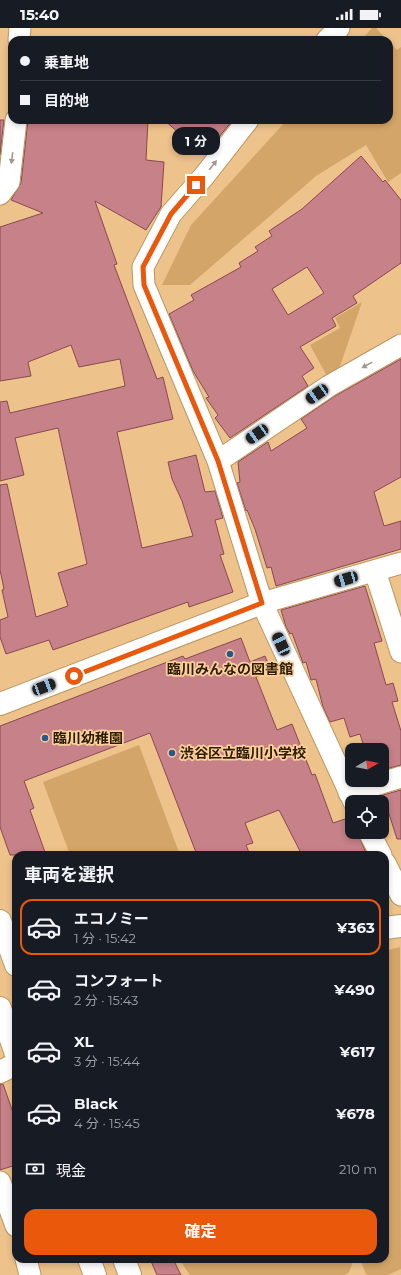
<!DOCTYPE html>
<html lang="ja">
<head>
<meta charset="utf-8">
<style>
	body { margin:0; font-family:Montserrat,"Noto Sans JP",sans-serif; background:#20242c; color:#f1f3f6; height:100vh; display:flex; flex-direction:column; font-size:15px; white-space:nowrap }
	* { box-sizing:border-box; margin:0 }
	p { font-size:13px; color:#9ea1a6 }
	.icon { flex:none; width:22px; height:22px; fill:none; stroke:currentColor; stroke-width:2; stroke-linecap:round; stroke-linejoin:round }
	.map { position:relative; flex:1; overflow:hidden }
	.details { position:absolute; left:12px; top:823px; width:377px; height:412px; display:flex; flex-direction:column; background:#171b24; border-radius:12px; box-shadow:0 2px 6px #0003 }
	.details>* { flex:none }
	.guide { position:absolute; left:8px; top:8px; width:385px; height:88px; border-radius:12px; box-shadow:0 2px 6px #0003; display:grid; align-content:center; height:88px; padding:0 12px; background:#171b24 }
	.needle { width:26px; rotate:81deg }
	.fabs { position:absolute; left:345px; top:715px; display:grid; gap:8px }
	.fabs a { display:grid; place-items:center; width:44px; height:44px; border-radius:8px; background:#171b24; box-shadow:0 2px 6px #0003; font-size:20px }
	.end { position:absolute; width:18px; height:18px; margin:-9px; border:5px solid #ea580c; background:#fff; box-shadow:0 0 0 2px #fff }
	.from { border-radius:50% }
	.bubble { position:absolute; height:28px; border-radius:12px; background:#171b24; box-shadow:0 2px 6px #0003; font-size:13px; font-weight:700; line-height:28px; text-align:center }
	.car { position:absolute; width:12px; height:24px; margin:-12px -6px; border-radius:5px; box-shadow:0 0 3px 1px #0007; background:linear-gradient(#222 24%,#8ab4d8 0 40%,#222 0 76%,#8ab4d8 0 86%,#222 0) }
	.guide b { display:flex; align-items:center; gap:14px; height:38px; font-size:15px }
	.guide b+b { border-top:1px solid #363941 }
	.guide i { width:10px; height:10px; background:#f1f3f6 }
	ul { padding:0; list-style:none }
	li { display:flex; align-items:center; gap:12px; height:56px; margin:0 8px 6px; padding:0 4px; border:2px solid transparent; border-radius:12px }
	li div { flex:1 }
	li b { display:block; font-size:15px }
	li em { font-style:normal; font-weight:700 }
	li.current { border-color:#ea580c }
	li>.icon { width:36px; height:36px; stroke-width:1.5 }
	h2 { padding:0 12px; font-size:18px; line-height:48px }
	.pay { display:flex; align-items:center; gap:10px; height:44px; padding:0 12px; font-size:15px }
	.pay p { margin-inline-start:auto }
	.button { display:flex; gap:8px; margin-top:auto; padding:8px 12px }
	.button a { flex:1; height:46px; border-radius:12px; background:#ea580c; color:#fff; font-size:16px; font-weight:700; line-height:46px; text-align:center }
	.status { display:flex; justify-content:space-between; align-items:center; height:28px; padding:0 20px; background:#171b24; direction:ltr }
	.status svg { height:11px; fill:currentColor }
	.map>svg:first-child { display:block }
	.green { fill:#d4a568 }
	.building { fill:#c78188; stroke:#894951; fill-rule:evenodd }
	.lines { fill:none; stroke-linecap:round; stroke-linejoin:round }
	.street-casing { stroke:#be955f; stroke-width:23 }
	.secondary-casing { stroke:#be955f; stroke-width:24 }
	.street { stroke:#fff; stroke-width:21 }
	.secondary { stroke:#fff; stroke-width:22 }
	.oneway { fill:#a0998e }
	.route { stroke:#ea580c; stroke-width:5 }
	.poi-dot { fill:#255891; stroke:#fbcf97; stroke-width:1.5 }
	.labels { text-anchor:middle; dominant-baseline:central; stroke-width:3.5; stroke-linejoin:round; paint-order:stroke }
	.poi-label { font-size:14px; font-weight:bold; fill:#2b1c05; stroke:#fbcf97; text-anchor:start }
</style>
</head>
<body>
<div class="status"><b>15:40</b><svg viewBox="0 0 49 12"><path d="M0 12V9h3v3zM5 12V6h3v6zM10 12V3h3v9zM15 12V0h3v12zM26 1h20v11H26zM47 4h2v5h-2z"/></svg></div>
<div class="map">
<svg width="401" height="1247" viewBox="0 0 401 1247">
	<rect width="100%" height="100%" fill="#edc28b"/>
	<!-- green -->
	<path class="green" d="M372,0H376L387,12H361Z
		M389,14L397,22L401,19V145L388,154L366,117L316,148L190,257H162L191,197L287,92H389Z
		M362,274L339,341L327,348L310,317L340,300L335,290Z
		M139,717L180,827H70L43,754Z
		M400,919L401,1241L388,1247H368L366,1246L360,1231H385V923Z
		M179,1231H354L349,1244L345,1247H190Z"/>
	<!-- building -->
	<path class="building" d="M0,92H4L0,127Z
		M28,92H148L146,132L164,134L161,179L146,202L95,173L117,236L114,237L157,351L163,349L173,391L117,404L142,520L193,508L182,473L172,451L168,434L196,427L205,464L215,463L223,490L215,492L224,526L220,527L233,564L189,579L188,574L53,622L49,612L6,626L0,609V592L8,589L2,562L4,561L0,542V457L7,456L36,589L68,578L58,545L87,536L58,400L15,410L24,447L0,453V374L7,373L10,385L125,358L120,331L79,339L71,317L28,334L31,348L0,353V199L43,185L11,172L21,155Z
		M164,92H233L204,127Z
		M361,128L383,154L385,152L401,172V235L353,268L357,275L332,290L336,298L300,319L314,340L302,348L308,358L230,410L215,390L218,387L206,370L209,369L193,343L169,286L194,272L191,267L241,239L239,235L258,223L255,219L272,208L269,203L302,181ZM307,239L324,265L288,287L272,261Z
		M401,331V449L374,464L384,498L401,493V521L276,558L271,539L267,540L255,501L247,482L246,483L237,455L240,454L238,434L268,414L271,423L307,400L301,391L335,368Z
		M365,558L382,613L374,615L386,657L393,655L398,673L392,674L401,703V737L382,742V722H365L360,706L350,709L344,690L330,694L323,679L316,651L311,652L306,634L303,635L292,605L290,606L286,599L281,582Z
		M241,610L250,634L265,628L271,643L256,649L277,702L292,696L312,747L315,746L333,795L351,789L352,804H357L367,827H302L279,782L245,795L253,815L246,817L250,827H197L150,705L24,753L34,780L30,782L46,827H10L0,799V698L183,628L185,631Z
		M401,762V811H397L383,767Z
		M0,1056H3L16,1093V1137L0,1142Z
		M150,1231H173L181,1247H157Z"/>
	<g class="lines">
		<defs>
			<path id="street" d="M19,12L20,0
				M327,12L339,0
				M248,92L205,147L171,186L143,239L144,257L218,433L262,575L354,774
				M0,166L9,154L16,92
				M218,433L329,358L401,317
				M375,543L401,624
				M262,575L401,535
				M349,765L401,749
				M369,804L381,827
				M385,835L401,867
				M0,1154L16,1198
				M26,1231L30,1247"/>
			<path id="secondary" d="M0,676L262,575
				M0,893L16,937
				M385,900L401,898
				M0,980L16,1026
				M0,1044L16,1036
				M89,1231L95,1247
				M124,1231L130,1247"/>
		</defs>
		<!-- street casing -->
		<use href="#street" class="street-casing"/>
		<!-- secondary casing -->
		<use href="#secondary" class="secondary-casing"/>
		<!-- street -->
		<use href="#street" class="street"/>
		<!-- secondary -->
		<use href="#secondary" class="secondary"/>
	</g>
	<!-- one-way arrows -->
	<defs><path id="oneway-solid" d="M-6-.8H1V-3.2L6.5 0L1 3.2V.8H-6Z"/></defs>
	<g class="oneway">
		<use href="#oneway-solid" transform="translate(12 130) rotate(97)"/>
		<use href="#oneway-solid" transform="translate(213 137) rotate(-52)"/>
		<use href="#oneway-solid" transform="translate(367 337) rotate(151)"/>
	</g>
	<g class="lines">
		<!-- route -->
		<path class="route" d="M74,648L262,575L218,433L144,257L143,239L171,186L196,157"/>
	</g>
	<!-- markers -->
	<g class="poi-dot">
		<circle cx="230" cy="626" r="4"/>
		<circle cx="45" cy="710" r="4"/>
		<circle cx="172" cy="725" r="4"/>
	</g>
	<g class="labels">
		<!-- poi labels -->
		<g class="poi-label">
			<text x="230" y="641" text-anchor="middle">臨川みんなの図書館</text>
			<text x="53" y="710">臨川幼稚園</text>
			<text x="180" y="725">渋谷区立臨川小学校</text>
		</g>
	</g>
</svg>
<div class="fabs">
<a><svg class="needle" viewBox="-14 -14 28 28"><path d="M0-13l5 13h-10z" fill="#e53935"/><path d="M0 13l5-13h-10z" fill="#9ea1a6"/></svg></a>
<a><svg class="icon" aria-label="locate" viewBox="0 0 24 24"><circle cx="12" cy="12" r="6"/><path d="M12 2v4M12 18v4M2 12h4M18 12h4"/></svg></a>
</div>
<i class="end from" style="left:74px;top:648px"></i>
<i class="end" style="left:196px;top:157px"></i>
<div class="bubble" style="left:172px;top:99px;width:48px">1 分</div>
<i class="car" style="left:317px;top:366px;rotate:236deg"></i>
<i class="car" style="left:257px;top:406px;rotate:236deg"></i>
<i class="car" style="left:346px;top:551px;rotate:254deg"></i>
<i class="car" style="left:281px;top:616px;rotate:335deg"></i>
<i class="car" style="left:44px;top:659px;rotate:69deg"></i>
<div class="guide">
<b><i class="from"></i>乗車地</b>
<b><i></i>目的地</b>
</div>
<section class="details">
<h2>車両を選択</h2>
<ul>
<li class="current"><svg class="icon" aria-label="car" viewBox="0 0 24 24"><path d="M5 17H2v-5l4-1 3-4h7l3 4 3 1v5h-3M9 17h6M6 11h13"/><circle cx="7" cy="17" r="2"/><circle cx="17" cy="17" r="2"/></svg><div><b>エコノミー</b><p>1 分 · 15:42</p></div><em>¥363</em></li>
<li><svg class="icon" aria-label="car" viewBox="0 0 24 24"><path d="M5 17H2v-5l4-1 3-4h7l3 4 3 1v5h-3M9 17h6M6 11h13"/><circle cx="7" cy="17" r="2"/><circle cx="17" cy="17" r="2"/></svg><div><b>コンフォート</b><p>2 分 · 15:43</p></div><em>¥490</em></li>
<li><svg class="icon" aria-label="car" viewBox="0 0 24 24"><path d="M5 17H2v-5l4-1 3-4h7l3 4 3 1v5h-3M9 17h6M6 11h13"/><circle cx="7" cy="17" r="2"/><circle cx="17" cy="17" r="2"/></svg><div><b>XL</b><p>3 分 · 15:44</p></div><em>¥617</em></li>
<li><svg class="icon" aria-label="car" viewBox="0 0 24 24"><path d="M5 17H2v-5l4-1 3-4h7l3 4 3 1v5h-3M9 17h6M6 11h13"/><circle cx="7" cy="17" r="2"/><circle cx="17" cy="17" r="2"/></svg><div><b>Black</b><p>4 分 · 15:45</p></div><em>¥678</em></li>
</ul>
<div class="pay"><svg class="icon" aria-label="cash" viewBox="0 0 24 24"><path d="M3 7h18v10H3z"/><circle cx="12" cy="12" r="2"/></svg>現金<p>210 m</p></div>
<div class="button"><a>確定</a></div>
</section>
</div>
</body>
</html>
